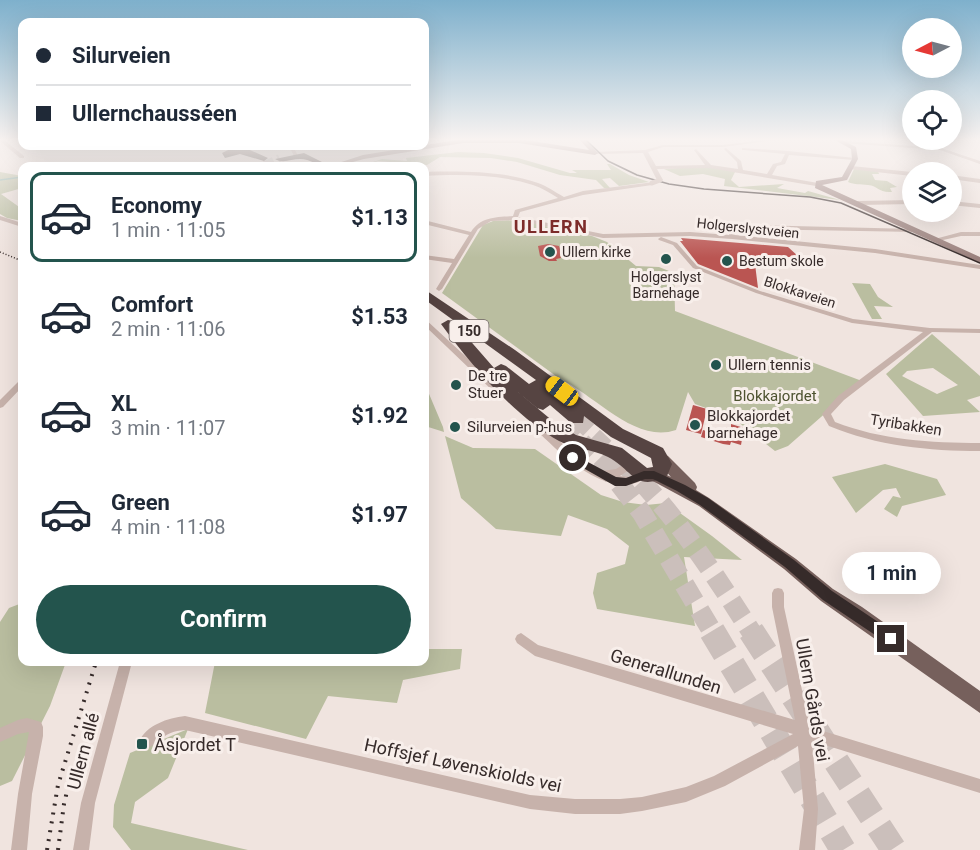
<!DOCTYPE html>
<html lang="en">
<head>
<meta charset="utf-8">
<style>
	body { margin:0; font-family:Roboto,sans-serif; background:#f2f2f3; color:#1f2937; height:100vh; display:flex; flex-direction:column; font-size:22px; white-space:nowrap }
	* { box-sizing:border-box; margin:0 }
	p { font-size:20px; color:#747a83 }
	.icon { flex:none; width:33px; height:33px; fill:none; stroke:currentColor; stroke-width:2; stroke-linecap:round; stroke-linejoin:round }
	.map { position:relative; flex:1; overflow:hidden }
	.panel { position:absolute; left:18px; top:162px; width:411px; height:504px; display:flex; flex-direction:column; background:#fff; border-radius:12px; box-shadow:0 6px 24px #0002 }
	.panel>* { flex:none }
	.hud { position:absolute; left:18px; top:18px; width:411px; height:132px; border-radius:12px; box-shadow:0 6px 24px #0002; display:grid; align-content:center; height:132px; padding:0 18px; background:#fff }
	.needle { width:39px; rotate:264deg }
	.fabs { position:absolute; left:902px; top:18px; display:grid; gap:12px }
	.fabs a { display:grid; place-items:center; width:60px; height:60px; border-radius:50%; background:#fff; box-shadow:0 6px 24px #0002; font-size:30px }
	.end { position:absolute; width:27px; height:27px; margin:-14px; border:8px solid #362b2a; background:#fff; box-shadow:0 0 0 3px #fff }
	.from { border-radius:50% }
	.bubble { position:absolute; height:42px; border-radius:21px; background:#fff; box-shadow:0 6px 24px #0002; font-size:20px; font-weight:700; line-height:42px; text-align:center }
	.car { position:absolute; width:18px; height:36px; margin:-18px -9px; border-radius:8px; box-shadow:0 0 4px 2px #0007; background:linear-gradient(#f5c518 24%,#345 0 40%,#f5c518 0 76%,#345 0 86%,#f5c518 0) }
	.hud b { display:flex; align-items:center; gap:21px; height:57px; font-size:22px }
	.hud b+b { border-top:2px solid #e0e1e3 }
	.hud i { width:15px; height:15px; background:#1f2937 }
	ul { padding:10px 0 0; list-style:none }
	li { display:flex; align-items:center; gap:18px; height:90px; margin:0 12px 9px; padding:0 6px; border:3px solid transparent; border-radius:12px }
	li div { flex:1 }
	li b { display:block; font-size:22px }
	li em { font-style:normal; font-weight:700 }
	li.on { border-color:#23544d }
	li>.icon { width:54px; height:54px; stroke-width:1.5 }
	.primary-button { display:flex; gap:12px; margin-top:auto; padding:12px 18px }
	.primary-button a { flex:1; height:69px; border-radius:36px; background:#23544d; color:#fff; font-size:24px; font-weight:700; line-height:69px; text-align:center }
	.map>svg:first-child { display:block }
	.green { fill:#babea0; fill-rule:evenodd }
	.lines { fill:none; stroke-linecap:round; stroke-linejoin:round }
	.stream { stroke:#80aba3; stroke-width:1.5 }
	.building { fill:#ba5552 }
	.highway-tunnel-far3 { stroke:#cbbfbb; stroke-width:10; stroke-dasharray:10 4.5; stroke-linecap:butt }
	.highway-tunnel-far2 { stroke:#cbbfbb; stroke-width:16; stroke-dasharray:16 8; stroke-linecap:butt }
	.highway-tunnel-far1 { stroke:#cbbfbb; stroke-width:20; stroke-dasharray:20 10; stroke-linecap:butt }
	.highway-tunnel { stroke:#cbbfbb; stroke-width:26; stroke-dasharray:26 13; stroke-linecap:butt }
	.street { fill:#c7b2ab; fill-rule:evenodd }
	.secondary { fill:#9b817d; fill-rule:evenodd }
	.primary { fill:#76605c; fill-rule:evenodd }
	.highway { fill:#564442; fill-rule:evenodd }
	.tram { stroke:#362b2a; stroke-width:1.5 }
	.rail-far1 { stroke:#362b2a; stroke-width:1.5; stroke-dasharray:1 2; stroke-linecap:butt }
	.rail { stroke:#362b2a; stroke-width:4; stroke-dasharray:2 7; stroke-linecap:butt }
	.street-bridge { stroke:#c7b2ab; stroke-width:5 }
	.route { fill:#362b2a }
	.poi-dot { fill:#23544d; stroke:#f8efeb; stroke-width:2 }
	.labels { text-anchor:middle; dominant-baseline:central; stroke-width:6; stroke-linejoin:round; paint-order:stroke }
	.far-street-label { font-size:14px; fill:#362b2a; stroke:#f8efeb }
	.far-poi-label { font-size:14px; fill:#362b2a; stroke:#f8efeb; text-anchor:start }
	.shield { fill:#f8efeb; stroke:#706664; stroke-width:1.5 }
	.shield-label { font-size:14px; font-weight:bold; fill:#362b2a }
	.poi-label { font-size:15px; fill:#362b2a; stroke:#f8efeb; text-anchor:start }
	.park-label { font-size:15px; fill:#4d5230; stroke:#f8efeb }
	.street-label { font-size:15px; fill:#362b2a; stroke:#f8efeb }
	.far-district-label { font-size:18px; font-weight:bold; letter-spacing:1.5px; fill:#7d2c2a; stroke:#f8efeb }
	.near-street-label { font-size:18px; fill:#362b2a; stroke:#f8efeb }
	.near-poi-label { font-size:18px; fill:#362b2a; stroke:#f8efeb; text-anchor:start }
</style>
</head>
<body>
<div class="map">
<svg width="980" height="850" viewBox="0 0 980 850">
	<rect width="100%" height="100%" fill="#f0e4df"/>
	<!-- green -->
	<path class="green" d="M458,152L484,153L518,158L570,173H577L572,170H611L607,164H610L629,175L649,182L619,186L610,178L602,179L610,188H604L596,180L560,175L517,162L491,158L440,157L427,165L378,161L361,166L382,159L407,161L406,158Z
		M704,166L736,170L731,180L739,187L784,184L777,188L805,193L808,191L840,200L724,186L725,179L703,174L680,176L664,169Z
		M854,169L878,171L879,174H872L875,180L887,181L897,187L890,188L892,192C878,193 879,186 868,185C860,184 855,185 848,182Z
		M0,172L22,176V188L1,194L22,209V221L7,218L0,214Z
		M517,220L592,236L607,242L636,266L659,267L674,273L675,311L862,381L788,446L775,451L733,418L695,404L688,392L676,430C635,444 595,395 560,379L442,293L483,225L493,221Z
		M852,283L870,284L878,297L893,307L874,306L882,319H872Z
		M932,334L980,376V396L967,400L980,412L923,416L886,374ZM933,368L958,385L937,394L902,376L907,371Z
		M424,382L443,427L444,432L425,426Z
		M445,436L473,448L535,449L601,495L623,502L646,505L666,503L712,536L742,560L684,557L695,626L597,609L593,593L597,573L625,564L629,546L607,529L568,515L561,536L496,529L461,498Z
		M885,464L937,479L946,495L902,506L897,517L884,509L893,496L901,498L896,488L883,490L856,513L832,477Z
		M22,603V662H66L50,706L12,781L0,786V622L9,608Z
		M425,649H462L460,669L403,680L397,703L328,696L306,739L205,713L215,662H424Z
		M188,729L168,778L135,802L131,823L248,850H131L113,827L114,805L130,753Z"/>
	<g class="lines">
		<!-- stream -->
		<path class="stream" d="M0,180L22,177"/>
	</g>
	<!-- building -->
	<path class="building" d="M681,238L788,247L799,257H760L762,265L755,264L758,288L698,264L680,241H683Z
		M548,244L559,246L562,255H560L561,258L556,259L557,261H549L540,256L538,246Z
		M693,405L707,409L701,434L686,430Z
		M731,424L744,428L741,445L731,442L730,445L723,444L701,437L703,430L723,436L725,427L731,428Z"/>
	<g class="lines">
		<!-- highway-tunnel-far3 -->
		<path class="highway-tunnel-far3" d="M265,166L280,159"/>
		<!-- highway-tunnel-far2 -->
		<path class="highway-tunnel-far2" d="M577,419L622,462
			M566,424L603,462"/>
		<!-- highway-tunnel-far1 -->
		<path class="highway-tunnel-far1" d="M601,460L642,513L713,633
			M620,460C673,510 713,572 752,633"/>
		<!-- highway-tunnel -->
		<path class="highway-tunnel" d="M712,631L843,850
			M751,631L894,850"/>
		<!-- street -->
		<path class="street" d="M0,139H3L24,156V158H20L0,141Z
			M772,139H782L723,147H663L648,152L656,166L705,165L694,150L696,149L711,165L738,169L737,162L724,149L726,148L741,161L743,170L767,174L773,164L781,162L785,154L744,150H742V148L788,151L855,158L857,159L855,160L789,155L785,164L777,166L772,175L818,183L819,184L816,186L709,168L657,169L663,180L660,182L657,180L643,153L595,154L593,153L595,152L645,150L663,145H723Z
			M844,141L941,148L980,161V164L940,150L842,143Z
			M226,146H230L227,149H223V148Z
			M289,146H293L298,156H294Z
			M851,166L912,172V176L849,169L848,168Z
			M424,172C460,171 505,171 538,183C547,186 555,192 564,197L583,191L654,182V184L652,185L583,195L520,212L518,217L603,234L690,232L729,235L730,231L755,225L914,229L917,231L916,232L755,229L735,233V235L875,249L980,265V269L875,253L732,239L690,236L603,238L515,220L491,221L478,229L442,289L439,291L436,289L452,263L424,259V255L454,259L469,235L424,224V220L471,232C480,217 496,217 513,216L515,210L558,198C550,193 542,188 533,185C499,174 459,174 424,176Z
			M951,175L980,179V183L951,179Z
			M912,200V204L858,205L855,203L858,201Z
			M951,201L980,204V208L951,205Z
			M0,216L22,223V227L0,220Z
			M961,232H980V236H961L934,242L931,240Z
			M661,237L677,243L697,266L760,291L853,319L930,328L980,329V333L932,332L844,400L831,414L835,422C881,440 931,443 980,443V451C929,451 877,446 829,426L822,414L838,396L923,332L852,323L756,293L693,268L673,245L659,240L658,239Z
			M424,318L501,389L502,391L501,393H495L424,325Z
			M22,380V387L3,407L0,408V400L19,381Z
			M533,419L536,420L573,453L602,471L616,469L629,461L632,462L634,465L632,468L620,476L630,477L644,471L647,472L649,475L647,478C642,480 636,484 630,484C593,489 554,447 530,424L529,422Z
			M778,588L782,589L784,593V607L810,727L980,779V793L812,741L818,809L815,850H799L804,809L798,746L725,786L686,802L642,811L620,814H575L530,809L185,730C161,732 164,741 146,749L141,747L139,742C146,725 168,718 185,716L530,795L575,799H620L642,797L686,787L714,776L793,734L535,656L517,643L515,639L517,635L521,633L538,645L795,720L772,607V593L774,589Z
			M120,662H132L95,803L89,850H73L81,803Z
			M27,718L41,722L43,727V736L32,794L27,850H11L18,794L29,732L18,734L0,742V728L18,720Z"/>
		<!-- secondary -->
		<path class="secondary" d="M463,139H519L589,150L579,139H585L598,153L595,155L519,143H463L364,159L338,166H329L363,155Z
			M833,139H840L856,147L858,159L847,180L822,185L980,257V263L815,188L816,181L842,177L852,159L851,149Z"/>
		<!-- primary -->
		<path class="primary" d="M663,454L668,456L695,483L697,487L696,490L709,498L796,559L833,589L862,607L980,691V713L821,601L784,569L699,506L649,479L647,475L649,471L654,469L671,477L656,460L658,456Z"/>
		<!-- highway -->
		<path class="highway" d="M230,149L250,150L268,158L264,161L240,154L225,158L222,153Z
			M304,153L330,166C318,167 311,159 300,159C291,159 283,164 275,159Z
			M424,289L515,350L623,429L663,448L672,464L667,476C635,493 632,469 608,457C592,449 574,449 559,441C515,417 471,365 441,324L448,320L453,321L494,368L501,364L506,366L529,384L536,380L424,299ZM513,388L537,408L543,410L550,405L571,423H583L584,416L611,437L651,458L653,467L647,468L622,448L576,435L554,422Z"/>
		<!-- tram -->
		<path class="tram" d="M585,139L608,161L637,175L669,184L704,189L810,197L841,203L980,263"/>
		<!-- rail-far1 -->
		<path class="rail-far1" d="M0,252L22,261"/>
		<!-- rail -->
		<path class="rail" d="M47,850L58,785L96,662
			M58,850L64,804L74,762"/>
		<!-- street-bridge -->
		<path class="street-bridge" d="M652,183L660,180"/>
	</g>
	<!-- sky -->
	<linearGradient id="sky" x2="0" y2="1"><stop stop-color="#7eb0cc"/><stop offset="0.54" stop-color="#f8f3f1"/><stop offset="1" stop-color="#f8f3f1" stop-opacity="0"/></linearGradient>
	<rect width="980" height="258" fill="url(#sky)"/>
	<!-- route -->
	<path class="route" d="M573,454L616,477L626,478L644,471H654L685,485L708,498L794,560L832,591L896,634L898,639L896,643L891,645L887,643L823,600L785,567L700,505L677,491L653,479H645L626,486H615L569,460L567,458Z"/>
	<!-- markers -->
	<g class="poi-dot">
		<circle cx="550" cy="252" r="6"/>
		<circle cx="666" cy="259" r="6"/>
		<circle cx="727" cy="261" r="6"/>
		<circle cx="716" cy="365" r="6"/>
		<circle cx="456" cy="385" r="6"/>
		<circle cx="695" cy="425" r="6"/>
		<circle cx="455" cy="427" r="6"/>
		<rect x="136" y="738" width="12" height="12" rx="3"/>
	</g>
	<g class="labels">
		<!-- far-street labels -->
		<g class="far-street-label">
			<text transform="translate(748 228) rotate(6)">Holgerslystveien</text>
			<text transform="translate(800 292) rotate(18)">Blokkaveien</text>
		</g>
		<!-- far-poi labels -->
		<g class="far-poi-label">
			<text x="562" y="252">Ullern kirke</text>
			<text x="739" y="261">Bestum skole</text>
			<text x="666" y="277" text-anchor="middle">Holgerslyst<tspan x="666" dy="16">Barnehage</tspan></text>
		</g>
		<!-- shield labels -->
		<rect class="shield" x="449.5" y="320" width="39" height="22" rx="4.5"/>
		<g class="shield-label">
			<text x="469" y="331">150</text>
		</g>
		<!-- poi labels -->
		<g class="poi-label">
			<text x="728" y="365">Ullern tennis</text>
			<text x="468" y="376">De tre<tspan x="468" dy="17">Stuer</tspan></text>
			<text x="707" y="416">Blokkajordet<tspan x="707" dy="17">barnehage</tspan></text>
			<text x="467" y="427">Silurveien p-hus</text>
		</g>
		<!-- park labels -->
		<g class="park-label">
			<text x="775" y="396">Blokkajordet</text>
		</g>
		<!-- street labels -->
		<g class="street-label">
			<text transform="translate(906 425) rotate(9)">Tyribakken</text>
		</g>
		<!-- far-district labels -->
		<g class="far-district-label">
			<text x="551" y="226">ULLERN</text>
		</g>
		<!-- near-street labels -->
		<g class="near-street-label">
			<text transform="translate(666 671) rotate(17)">Generallunden</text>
			<text transform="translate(813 700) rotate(80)">Ullern Gårds vei</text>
			<text transform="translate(83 751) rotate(-75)">Ullern allé</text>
			<text transform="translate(463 765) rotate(12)">Hoffsjef Løvenskiolds vei</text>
		</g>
		<!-- near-poi labels -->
		<g class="near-poi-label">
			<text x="154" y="744">Åsjordet T</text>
		</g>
	</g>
</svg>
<div class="fabs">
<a><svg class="needle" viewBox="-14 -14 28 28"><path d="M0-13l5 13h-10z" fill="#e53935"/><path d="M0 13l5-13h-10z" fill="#747a83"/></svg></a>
<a><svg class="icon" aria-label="locate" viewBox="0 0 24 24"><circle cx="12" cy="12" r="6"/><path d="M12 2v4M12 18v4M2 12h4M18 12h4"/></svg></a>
<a><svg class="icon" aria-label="layers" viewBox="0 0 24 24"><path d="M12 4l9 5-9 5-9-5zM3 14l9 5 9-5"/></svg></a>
</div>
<i class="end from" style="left:573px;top:458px"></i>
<i class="end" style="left:891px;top:639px"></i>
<div class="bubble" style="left:842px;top:552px;width:99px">1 min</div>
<i class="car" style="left:562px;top:391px;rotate:307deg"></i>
<div class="hud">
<b><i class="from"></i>Silurveien</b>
<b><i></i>Ullernchausséen</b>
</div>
<section class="panel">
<ul>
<li class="on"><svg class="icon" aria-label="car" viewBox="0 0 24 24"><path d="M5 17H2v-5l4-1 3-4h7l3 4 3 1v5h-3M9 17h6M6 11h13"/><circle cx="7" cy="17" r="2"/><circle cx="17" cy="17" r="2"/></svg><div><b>Economy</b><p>1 min · 11:05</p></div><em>$1.13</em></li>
<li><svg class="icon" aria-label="car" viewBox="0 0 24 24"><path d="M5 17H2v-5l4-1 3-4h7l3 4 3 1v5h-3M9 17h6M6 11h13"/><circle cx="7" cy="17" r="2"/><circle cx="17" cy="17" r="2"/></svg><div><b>Comfort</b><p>2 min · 11:06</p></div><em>$1.53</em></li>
<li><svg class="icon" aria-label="car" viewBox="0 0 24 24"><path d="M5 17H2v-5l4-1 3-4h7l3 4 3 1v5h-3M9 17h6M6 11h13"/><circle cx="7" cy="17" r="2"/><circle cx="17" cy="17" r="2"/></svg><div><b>XL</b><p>3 min · 11:07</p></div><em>$1.92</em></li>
<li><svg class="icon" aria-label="car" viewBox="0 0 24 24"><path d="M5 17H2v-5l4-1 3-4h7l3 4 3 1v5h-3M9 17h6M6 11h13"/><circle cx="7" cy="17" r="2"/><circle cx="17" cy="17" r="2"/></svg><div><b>Green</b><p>4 min · 11:08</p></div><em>$1.97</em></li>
</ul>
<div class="primary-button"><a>Confirm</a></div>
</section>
</div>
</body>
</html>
